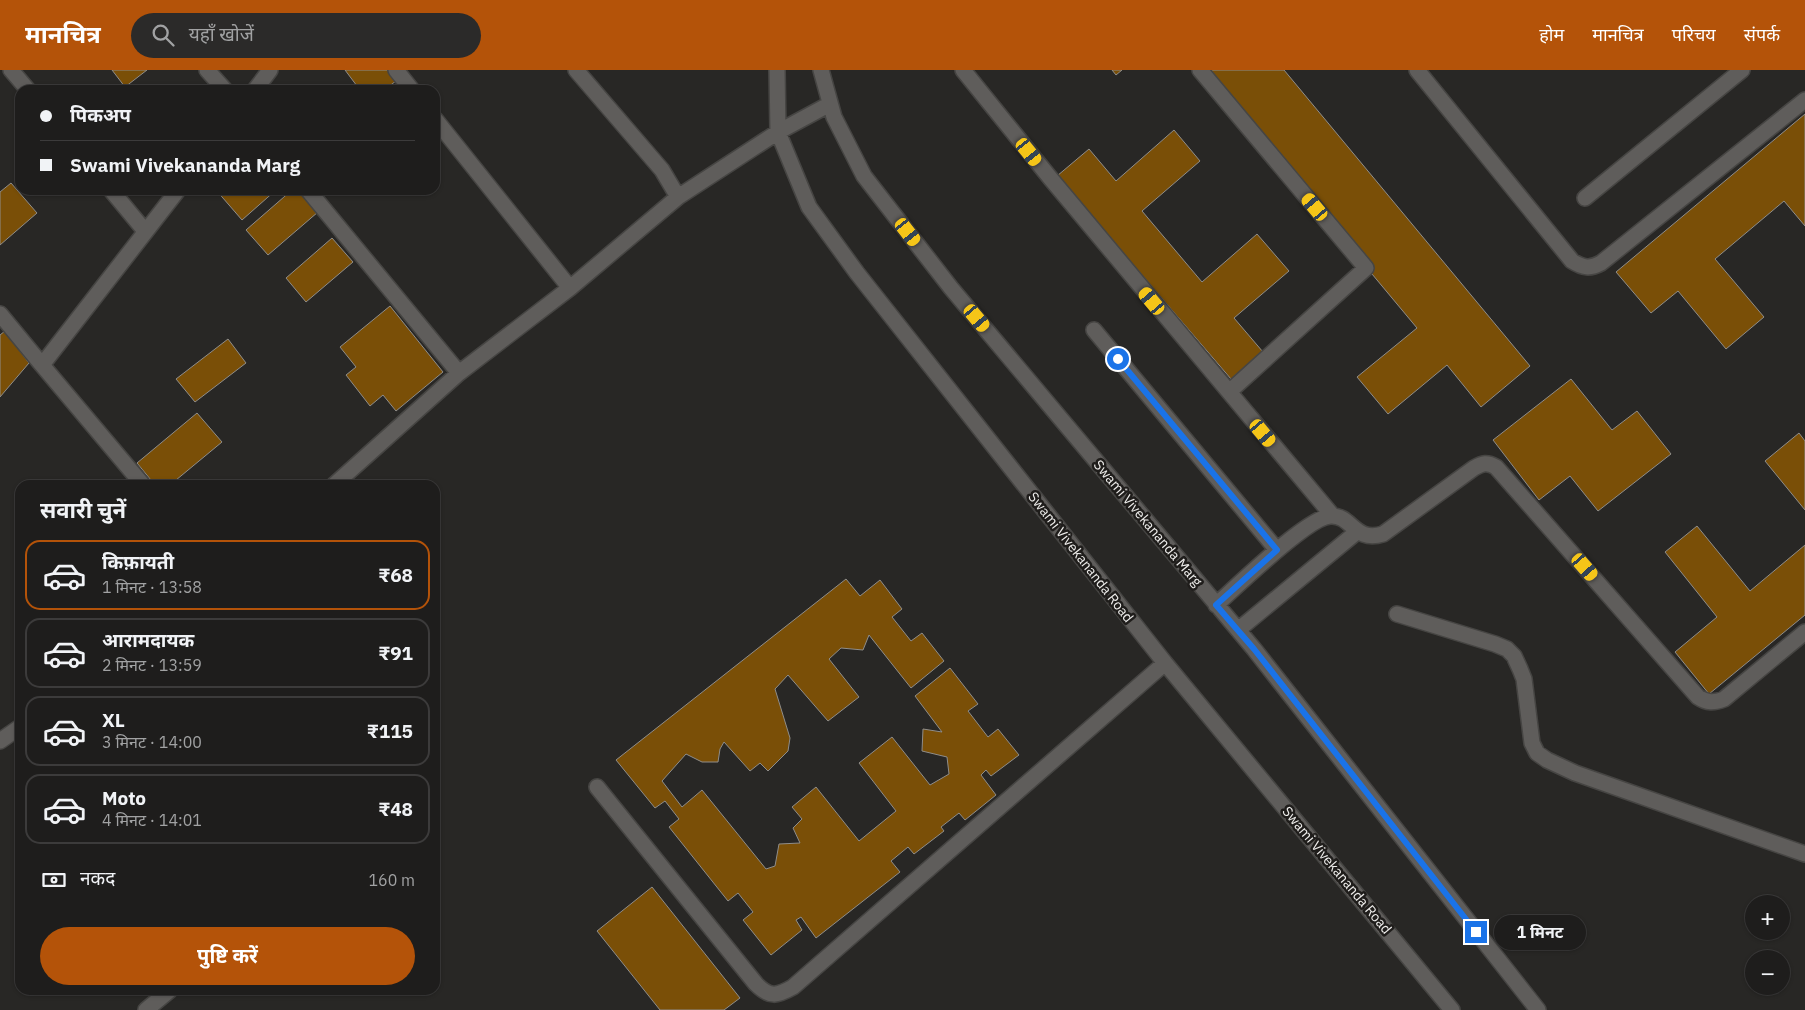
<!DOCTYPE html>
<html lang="hi">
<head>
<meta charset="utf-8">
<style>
	body { margin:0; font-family:"IBM Plex Sans","Noto Sans Devanagari",sans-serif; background:#2b2a29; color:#f1f3f6; height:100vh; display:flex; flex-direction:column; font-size:19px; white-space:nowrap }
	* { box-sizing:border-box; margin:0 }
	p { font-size:16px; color:#a1a2a3 }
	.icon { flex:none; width:28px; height:28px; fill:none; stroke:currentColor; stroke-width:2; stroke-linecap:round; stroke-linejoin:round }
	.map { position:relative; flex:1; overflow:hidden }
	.details { position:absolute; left:15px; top:410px; width:425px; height:515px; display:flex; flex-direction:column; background:#1e1d1c; border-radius:15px; box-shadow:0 1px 4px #0004,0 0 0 1px #3c3b3b }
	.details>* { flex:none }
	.guide { position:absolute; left:15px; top:15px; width:425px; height:110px; border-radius:15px; box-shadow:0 1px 4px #0004,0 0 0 1px #3c3b3b; display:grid; align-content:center; height:110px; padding:0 25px; background:#1e1d1c }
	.tools { position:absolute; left:1745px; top:825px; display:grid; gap:10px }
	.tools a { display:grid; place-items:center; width:45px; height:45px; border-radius:50%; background:#1e1d1c; box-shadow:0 1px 4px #0004,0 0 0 1px #3c3b3b; font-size:25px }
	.end { position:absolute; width:22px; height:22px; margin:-11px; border:6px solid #1a73e8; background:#fff; box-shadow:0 0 0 2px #fff }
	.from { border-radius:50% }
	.bubble { position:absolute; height:35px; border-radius:18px; background:#1e1d1c; box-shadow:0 1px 4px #0004,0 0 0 1px #3c3b3b; font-size:16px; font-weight:700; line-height:35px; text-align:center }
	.car { position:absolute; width:15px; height:30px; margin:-15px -8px; border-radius:6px; box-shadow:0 0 4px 1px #0007; background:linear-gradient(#f5c518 24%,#345 0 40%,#f5c518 0 76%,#345 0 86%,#f5c518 0) }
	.guide b { display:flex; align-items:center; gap:18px; height:48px; font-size:19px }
	.guide b+b { border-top:1px solid #3c3b3b }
	.guide i { width:12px; height:12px; background:#f1f3f6 }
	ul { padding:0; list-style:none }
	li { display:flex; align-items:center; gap:15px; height:70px; margin:0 10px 8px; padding:0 15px; border:2px solid #3c3b3b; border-radius:15px }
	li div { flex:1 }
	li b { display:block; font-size:19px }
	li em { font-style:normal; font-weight:700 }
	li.on { border-color:#b45309 }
	li>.icon { width:45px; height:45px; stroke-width:1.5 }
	h2 { padding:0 25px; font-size:22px; line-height:60px }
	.pay { display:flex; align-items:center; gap:12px; height:55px; padding:0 25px; font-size:19px }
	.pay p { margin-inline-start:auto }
	.cta { display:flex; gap:10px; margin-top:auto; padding:10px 25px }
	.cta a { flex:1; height:58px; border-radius:30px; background:#b45309; color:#fff; font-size:20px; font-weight:700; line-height:58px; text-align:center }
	header { display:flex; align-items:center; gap:30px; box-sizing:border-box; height:70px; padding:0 25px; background:#b45309; color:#fff }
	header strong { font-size:24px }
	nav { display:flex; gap:28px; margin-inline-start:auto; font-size:18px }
	.search { width:350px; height:45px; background:#2b2a29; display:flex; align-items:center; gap:12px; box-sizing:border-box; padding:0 18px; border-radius:28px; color:#a1a2a3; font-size:19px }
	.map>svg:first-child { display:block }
	.building { fill:#7a4f07; stroke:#8f8d8a }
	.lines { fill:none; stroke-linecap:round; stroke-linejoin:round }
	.minor-casing { stroke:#464543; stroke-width:18 }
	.minor { stroke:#5f5d5b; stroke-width:15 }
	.route { stroke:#1a73e8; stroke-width:6 }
	.labels { text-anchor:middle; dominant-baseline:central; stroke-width:5; stroke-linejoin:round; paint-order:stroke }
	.street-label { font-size:14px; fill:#efeeec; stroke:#1f1d1b }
</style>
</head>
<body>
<header>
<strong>मानचित्र</strong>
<div class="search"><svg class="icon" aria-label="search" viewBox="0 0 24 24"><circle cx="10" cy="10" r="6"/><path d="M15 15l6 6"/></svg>यहाँ खोजें</div>
<nav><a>होम</a><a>मानचित्र</a><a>परिचय</a><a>संपर्क</a></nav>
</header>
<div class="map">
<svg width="1805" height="940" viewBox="0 0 1805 940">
	<rect width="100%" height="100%" fill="#282725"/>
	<!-- building -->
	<path class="building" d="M112,0H147L125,17Z
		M345,0H388L396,11L384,20H360Z
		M1112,0H1122L1116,5Z
		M1202,0H1284L1530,296L1481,337L1447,295L1388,344L1357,307L1417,258Z
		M1805,44V156L1784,131L1715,189L1764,247L1726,279L1678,221L1651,243L1616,202Z
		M1174,60L1200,91L1142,141L1202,212L1257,164L1289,201L1234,248L1263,282L1231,309L1057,106L1089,79L1116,111Z
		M11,113L37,143L0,175V122Z
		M216,120H276L242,150Z
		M292,120H299L318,142L268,185L246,160Z
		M332,168L353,192L306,232L286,208Z
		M390,236L443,302L396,341L383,325L370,336L346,305L356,297L340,277Z
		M5,261L29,293L0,327V265Z
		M228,269L246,293L195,332L176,309Z
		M1571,309L1612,360L1637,341L1671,384L1598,441L1570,406L1539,430L1493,370Z
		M197,343L222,372L170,415H155L137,393Z
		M1799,363L1805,371V440L1765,391Z
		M1697,456L1750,521L1805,475V545L1709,624L1675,582L1717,547L1665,482Z
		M846,509L860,526L880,510L902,539L892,547L911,571L922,563L944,591L911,618L869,565L863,580L841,578L829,589L859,627L828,651L788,605L775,619L790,668L788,681L768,701L760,693L750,701L724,672L720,679L718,692H702L686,684L662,711L682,737L702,720L766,799L775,796L779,774L800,773L793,758L802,749L792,737L816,717L859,771L896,741L859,693L892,667L930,715L949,704L947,687L922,681L923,659L942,662L915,626L950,598L978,634L968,641L988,667L998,659L1019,685L991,706L986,700L981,705L996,725L965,750L959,743L941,757L944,761L914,784L908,777L891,791L900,802L816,868L801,847L796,850L802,860L771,885L743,850L753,842L738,823L728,831L669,757L679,749L665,731L655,738L616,690Z
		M652,817L740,928L724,940H660L597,861Z"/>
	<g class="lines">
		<defs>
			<path id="minor" d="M11,0L28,20
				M207,0L225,20
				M396,0L412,20
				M576,0L662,100L678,127
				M777,0L778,62L809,137L857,203L1165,593L1452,940
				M821,0L834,47L864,106L951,218L1254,579L1538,940
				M963,0L1051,109L1332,445
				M1200,0L1366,198L1229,322
				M1417,0L1572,191C1583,198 1590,199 1601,193L1805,30
				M255,20L270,0
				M435,49L570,218
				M111,120L145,161
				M308,120L459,303
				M1585,128L1742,0
				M0,244L42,295
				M1094,260L1277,480
				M143,415L42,295L178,120
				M334,415L459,303L570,218L678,127L778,62L830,34
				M1216,535C1236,517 1309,446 1331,446C1352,445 1354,473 1383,464L1474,398C1483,393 1487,392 1496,397L1698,627C1707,633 1714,633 1724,629L1805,562
				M1397,544L1495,574L1507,579L1514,586L1520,599L1524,609L1532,673L1537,683L1547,690L1575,703L1805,784
				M1238,560L1358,461
				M0,671L20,657
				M597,717L756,914C770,928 777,926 793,917L1165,593
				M146,940L170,920"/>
		</defs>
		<!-- minor casing -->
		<use href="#minor" class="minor-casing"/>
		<!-- minor -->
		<use href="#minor" class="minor"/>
	</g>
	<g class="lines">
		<!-- route -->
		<path class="route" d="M1118,289L1277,480L1216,535L1254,579L1476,862"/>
	</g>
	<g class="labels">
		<!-- street labels -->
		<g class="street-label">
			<text transform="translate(1148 453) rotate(50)">Swami Vivekananda Marg</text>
			<text transform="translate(1081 487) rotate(52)">Swami Vivekananda Road</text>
			<text transform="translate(1337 800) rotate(50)">Swami Vivekananda Road</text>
		</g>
	</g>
</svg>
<div class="tools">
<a>+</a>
<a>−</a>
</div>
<i class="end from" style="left:1118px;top:289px"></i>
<i class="end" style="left:1476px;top:862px"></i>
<div class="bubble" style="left:1494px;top:845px;width:92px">1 मिनट</div>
<i class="car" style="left:1029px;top:82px;rotate:141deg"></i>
<i class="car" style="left:1315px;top:137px;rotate:320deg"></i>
<i class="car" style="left:908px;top:162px;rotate:142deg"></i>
<i class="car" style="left:1152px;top:231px;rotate:320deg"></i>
<i class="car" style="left:977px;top:248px;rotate:140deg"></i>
<i class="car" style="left:1263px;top:363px;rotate:140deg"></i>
<i class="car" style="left:1585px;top:497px;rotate:139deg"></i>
<div class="guide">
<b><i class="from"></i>पिकअप</b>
<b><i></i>Swami Vivekananda Marg</b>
</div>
<section class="details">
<h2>सवारी चुनें</h2>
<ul>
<li class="on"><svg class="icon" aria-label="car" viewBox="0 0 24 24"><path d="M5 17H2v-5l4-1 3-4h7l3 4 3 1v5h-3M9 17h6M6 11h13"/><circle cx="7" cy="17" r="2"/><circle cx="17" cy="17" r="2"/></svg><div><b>किफ़ायती</b><p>1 मिनट · 13:58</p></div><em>₹68</em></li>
<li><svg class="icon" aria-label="car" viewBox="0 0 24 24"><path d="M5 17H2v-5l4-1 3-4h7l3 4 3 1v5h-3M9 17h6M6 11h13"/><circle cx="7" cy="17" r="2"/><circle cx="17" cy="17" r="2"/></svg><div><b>आरामदायक</b><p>2 मिनट · 13:59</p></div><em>₹91</em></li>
<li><svg class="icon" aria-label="car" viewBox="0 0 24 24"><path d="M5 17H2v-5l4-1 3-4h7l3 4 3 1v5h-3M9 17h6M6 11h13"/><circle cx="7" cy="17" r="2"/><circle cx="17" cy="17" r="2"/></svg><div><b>XL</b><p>3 मिनट · 14:00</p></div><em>₹115</em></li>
<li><svg class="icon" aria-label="car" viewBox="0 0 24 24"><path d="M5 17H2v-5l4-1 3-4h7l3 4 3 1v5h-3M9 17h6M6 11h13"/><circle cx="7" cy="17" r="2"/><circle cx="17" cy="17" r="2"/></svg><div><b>Moto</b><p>4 मिनट · 14:01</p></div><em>₹48</em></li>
</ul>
<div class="pay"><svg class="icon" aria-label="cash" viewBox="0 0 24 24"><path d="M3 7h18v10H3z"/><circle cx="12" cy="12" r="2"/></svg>नकद<p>160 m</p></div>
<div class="cta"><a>पुष्टि करें</a></div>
</section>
</div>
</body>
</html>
